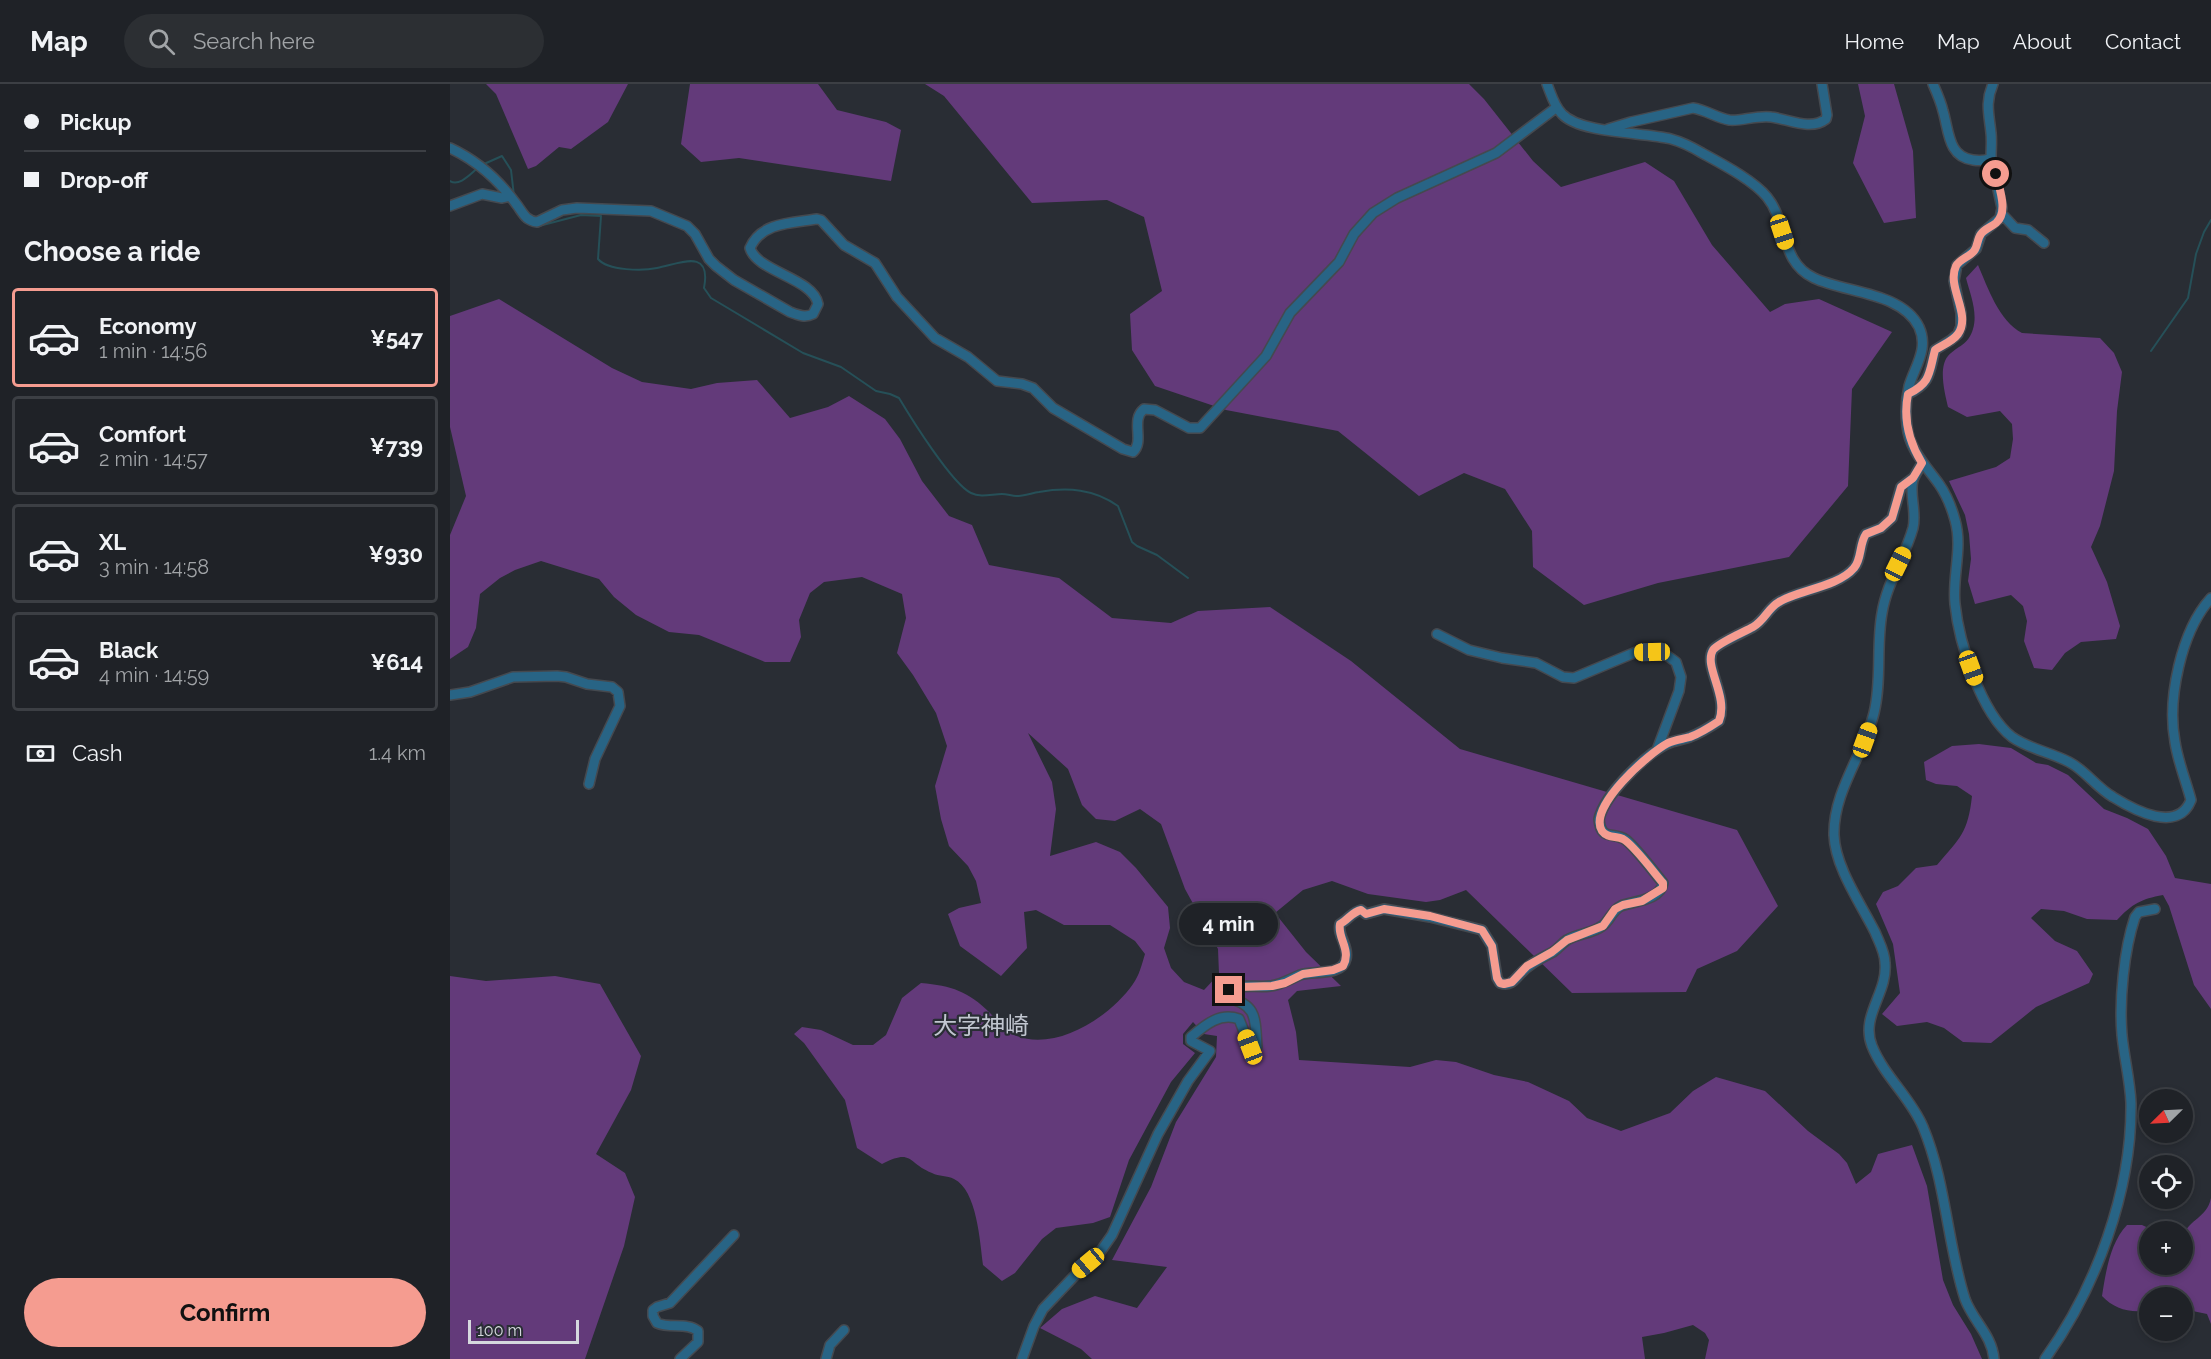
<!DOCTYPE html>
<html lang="en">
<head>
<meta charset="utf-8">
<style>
	body { margin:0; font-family:Raleway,"Noto Sans JP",sans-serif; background:#2c2f33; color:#f1f3f6; height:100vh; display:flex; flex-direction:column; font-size:22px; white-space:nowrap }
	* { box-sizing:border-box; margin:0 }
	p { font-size:20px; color:#a1a4a7 }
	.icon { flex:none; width:33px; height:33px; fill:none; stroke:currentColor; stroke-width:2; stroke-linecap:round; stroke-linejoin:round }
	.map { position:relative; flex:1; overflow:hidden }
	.panel { display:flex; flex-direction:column; background:#1f2227; width:450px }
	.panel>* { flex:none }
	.top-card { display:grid; align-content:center; height:132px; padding:0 24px; background:#1f2227 }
	.needle { width:39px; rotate:246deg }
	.controls { position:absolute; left:1689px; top:1005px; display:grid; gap:12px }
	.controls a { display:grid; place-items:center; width:54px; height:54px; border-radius:50%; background:#1f2227; box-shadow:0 3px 9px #0003,0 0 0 2px #3c3f44; font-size:30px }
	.scale { position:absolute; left:18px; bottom:15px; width:111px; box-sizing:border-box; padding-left:6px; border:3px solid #d6d9de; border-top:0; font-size:16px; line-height:21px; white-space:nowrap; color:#d6d9de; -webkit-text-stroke:4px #292d34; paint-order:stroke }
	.end { position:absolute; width:27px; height:27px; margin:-14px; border:8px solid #f59c90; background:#111; box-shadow:0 0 0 3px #111 }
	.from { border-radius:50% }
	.bubble { position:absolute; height:42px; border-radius:21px; background:#1f2227; box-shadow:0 3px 9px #0003,0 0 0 2px #3c3f44; font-size:20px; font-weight:700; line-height:42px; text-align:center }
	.car { position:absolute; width:18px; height:36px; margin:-18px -9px; border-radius:8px; box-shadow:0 0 4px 2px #0007; background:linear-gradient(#f5c518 24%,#345 0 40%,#f5c518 0 76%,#345 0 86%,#f5c518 0) }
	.top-card b { display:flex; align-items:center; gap:21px; height:57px; font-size:22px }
	.top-card b+b { border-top:2px solid #3c3f44 }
	.top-card i { width:15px; height:15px; background:#f1f3f6 }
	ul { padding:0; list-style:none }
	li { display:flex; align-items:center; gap:18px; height:99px; margin:0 12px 9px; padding:0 12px; border:3px solid #3c3f44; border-radius:6px }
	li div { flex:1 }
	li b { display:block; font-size:22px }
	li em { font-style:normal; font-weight:700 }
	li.on { border-color:#f59c90 }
	li>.icon { width:54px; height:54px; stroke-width:1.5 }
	h2 { padding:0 24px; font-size:27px; line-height:72px }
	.pay { display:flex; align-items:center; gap:15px; height:66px; padding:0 24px; font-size:22px }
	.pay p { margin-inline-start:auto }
	.action { display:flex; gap:12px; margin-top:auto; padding:12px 24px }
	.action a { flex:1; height:69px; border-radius:36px; background:#f59c90; color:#111; font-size:24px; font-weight:700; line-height:69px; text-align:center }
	header { display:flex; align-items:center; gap:36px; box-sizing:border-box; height:84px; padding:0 30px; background:#1f2227; border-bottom:2px solid #3c3f44 }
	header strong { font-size:28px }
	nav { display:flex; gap:33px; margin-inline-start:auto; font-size:21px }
	.search { width:420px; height:54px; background:#2c2f33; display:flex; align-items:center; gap:15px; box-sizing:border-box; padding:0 21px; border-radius:33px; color:#a1a4a7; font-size:22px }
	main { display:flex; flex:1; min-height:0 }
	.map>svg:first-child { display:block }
	.green { fill:#633a7a; fill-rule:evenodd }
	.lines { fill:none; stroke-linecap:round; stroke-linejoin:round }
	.stream { stroke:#265058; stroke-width:2 }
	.minor-casing { stroke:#45494f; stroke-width:12 }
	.minor { stroke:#286485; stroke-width:9 }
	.route { stroke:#f59c90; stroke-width:8 }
	.labels { text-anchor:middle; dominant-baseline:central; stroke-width:4.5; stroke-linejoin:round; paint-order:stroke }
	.quarter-label { font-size:24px; fill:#c1c6d0; stroke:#292d34 }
</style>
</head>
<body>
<header>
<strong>Map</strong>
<div class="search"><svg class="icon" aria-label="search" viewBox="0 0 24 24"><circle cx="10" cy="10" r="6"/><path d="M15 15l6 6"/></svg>Search here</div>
<nav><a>Home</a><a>Map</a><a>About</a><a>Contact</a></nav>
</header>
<main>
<section class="panel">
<div class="top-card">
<b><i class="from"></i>Pickup</b>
<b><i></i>Drop-off</b>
</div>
<h2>Choose a ride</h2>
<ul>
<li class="on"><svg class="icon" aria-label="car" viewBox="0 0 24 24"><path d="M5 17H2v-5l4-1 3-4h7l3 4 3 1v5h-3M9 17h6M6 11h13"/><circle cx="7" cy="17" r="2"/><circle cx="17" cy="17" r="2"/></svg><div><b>Economy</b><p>1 min · 14:56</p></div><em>¥547</em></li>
<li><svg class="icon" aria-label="car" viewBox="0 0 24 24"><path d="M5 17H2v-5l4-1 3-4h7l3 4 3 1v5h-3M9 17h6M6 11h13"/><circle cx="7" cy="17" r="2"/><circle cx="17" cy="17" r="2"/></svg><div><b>Comfort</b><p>2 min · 14:57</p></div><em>¥739</em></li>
<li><svg class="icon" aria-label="car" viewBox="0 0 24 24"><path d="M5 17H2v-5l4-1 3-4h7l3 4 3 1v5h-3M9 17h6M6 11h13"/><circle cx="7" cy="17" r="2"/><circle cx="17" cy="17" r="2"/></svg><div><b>XL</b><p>3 min · 14:58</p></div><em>¥930</em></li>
<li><svg class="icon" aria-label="car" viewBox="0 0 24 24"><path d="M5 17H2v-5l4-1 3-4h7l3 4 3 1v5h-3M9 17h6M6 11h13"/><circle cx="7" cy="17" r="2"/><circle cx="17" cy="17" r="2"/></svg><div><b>Black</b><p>4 min · 14:59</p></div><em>¥614</em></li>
</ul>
<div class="pay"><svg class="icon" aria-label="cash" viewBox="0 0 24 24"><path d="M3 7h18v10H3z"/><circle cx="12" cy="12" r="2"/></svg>Cash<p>1.4 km</p></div>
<div class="action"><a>Confirm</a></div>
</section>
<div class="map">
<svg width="1761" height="1275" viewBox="0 0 1761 1275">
	<rect width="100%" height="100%" fill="#292d34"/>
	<!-- green -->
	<path class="green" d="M36,0H178L158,38L121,65L109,63L86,82L78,85L46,10Z
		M240,0H368L387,26L436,38L451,46L441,97L289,74L251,78L231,60Z
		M475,0H1019L1034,15L1083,77L1111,103L1195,78L1224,97L1262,161L1320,228L1335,220L1369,215L1442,248L1402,305L1398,402L1339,473L1208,499L1134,521L1083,483L1082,447L1055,405L1014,389L969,412L888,347L776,326L705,302L682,266L680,230L712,207L694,133L657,116L582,119L494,12Z
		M1408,0H1444L1463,67L1466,134L1434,139L1403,79L1415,32Z
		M1528,181C1538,204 1549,237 1572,249L1650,254L1664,269L1672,288L1667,327L1664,387L1650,442L1641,463L1657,498L1670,542L1666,555L1631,558L1615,569L1602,586L1584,584L1574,557L1577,537L1573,522L1561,511L1525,520L1518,497L1521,475L1519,450L1515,431L1499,397L1546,383L1560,374L1563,355L1562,340L1550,327L1517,333L1498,323C1495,310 1488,284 1498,272C1508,261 1518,262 1523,245C1528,228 1520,210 1516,194Z
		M49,215L162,284L192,298L241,305L267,299L307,296L340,334L378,323L399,312L435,335L450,355L472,397L499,432L522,441L539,481L609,494L662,534L721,539L748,527L820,523L901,577L1010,665L1287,746L1328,822L1287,867L1247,885L1236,908L1122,909L1016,806L990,816L976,818L918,810L882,797L853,806L825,829L856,868L891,902L847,907L838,916L846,948L849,976L960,983L986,976L1006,978L1044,991L1078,998L1119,1017L1137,1034L1171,1047L1220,1029L1243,1007L1266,993L1315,1007L1358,1047L1389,1070L1397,1079L1406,1100L1421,1088L1428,1070L1462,1061L1477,1102L1493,1196L1503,1221L1521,1250L1532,1275H1255L1259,1256L1255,1249L1243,1241L1214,1249L1192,1253L1195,1275H642L631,1265L590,1244L612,1225L645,1212L687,1224L717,1183L662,1176L701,1103L726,1038L766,973L767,952L754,950L743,938L733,950V960L745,969L721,998L679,1076L660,1133L643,1139L606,1144L592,1155L565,1189L552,1197L533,1181C530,1158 527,1106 504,1095C497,1091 489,1093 482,1089C457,1079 463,1064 432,1080L407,1064L395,1016L354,959L344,950L352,943L371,946L403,961H423L436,951L452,914L471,899C502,902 518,907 540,929C547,936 556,947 564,951C605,969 660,933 683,900C689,892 692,880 695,870L685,857L660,841H614L586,826L574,828L577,864L551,892L510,862L498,830L509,824L531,819L526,797L518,782L499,762L491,735L485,702L497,662L486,629L463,591L447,569L456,534L452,510L412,493L374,498L360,509L349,536L351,553L340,578H315L249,551L219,548L186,531L164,513L149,495L91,477L65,486L50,494L30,510L26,544L18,563L0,575V451L16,412L0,343V232ZM578,649L618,685L632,721L646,735L665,737L690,725L711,740L735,805L768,865L769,890L754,906L734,898L721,884L714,864L720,844L718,823L686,784L670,768L646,758L600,772L606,725L602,698Z
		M1529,660L1561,664L1586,679L1598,681L1618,691L1654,725L1677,734L1698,745L1716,772L1725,794L1761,800V925L1744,901L1719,822L1713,811C1691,815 1682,820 1667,836L1637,835L1614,827L1591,825L1581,834L1605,857L1627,867L1643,890L1639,899L1586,923L1541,959L1513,958L1494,944L1477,938L1447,942L1432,930L1450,909L1443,860L1426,820L1433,808L1448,802L1466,784L1487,781C1510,754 1518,749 1522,712L1507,702L1486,700L1476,696L1474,678L1502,662Z
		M0,892L36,897L105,892L150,900L191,972L181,1006L146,1070L175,1089L185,1113L174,1162L135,1275H0Z
		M1761,1114V1240L1757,1230L1733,1225L1732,1214H1700L1699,1226C1682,1230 1664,1225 1652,1212C1656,1187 1660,1159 1677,1141H1692L1705,1147L1700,1148V1180H1732C1732,1172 1730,1160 1733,1152C1739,1135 1757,1134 1761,1114Z"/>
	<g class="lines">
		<!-- stream -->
		<path class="stream" d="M34,80L52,72L61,86L64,112
			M0,97C10,103 21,89 29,83
			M68,129L74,138L83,141
			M89,142L131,131L151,132L148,175C158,187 193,187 207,184C229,180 262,163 254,204L261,214L353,269L391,283L426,307L440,310L449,314C461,334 502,400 521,409C531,414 542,410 552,410C557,410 562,412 566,412C574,412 582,409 589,408C618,403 644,405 668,422L682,458L687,462L707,471L738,494
			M1701,267L1738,214L1746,170L1754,148L1761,136"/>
		<defs>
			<path id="minor" d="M1097,0C1101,10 1104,22 1112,30C1131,50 1193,48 1221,55C1232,58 1242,63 1252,69C1272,80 1303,96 1317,113C1338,139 1330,178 1364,194C1395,209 1452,208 1469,243C1479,265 1465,282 1459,302C1456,315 1455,328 1457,342C1459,365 1476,382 1489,400C1496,410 1502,425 1505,436C1513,464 1502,492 1505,520C1509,559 1531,629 1562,653C1579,665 1600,668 1619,678C1635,686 1646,703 1663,713C1684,726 1728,750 1741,716C1736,697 1728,678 1725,658C1717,615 1731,547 1761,514
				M1483,0C1487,9 1491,18 1493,27C1499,47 1498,73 1523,76C1530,77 1535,77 1541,74C1541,65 1542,57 1541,49C1539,30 1535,18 1543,0
				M1158,45L1181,38L1243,24C1256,26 1267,34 1279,36C1288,38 1307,31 1321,33C1338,35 1361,47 1376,35L1377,31L1372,0
				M0,64C28,77 49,96 67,121C73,129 76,137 87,138L112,126L127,124L201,127L237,142L245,150L259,175L266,182L284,196L340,228C348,231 355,234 363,230L368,220C363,194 307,188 300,164C311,138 342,139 367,135L371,136L394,161L425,179L447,213L485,254L518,273L547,297L572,300L583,304L603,324L673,365L683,368C695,357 680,336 694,325L705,326L739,344H750L816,272L840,229L889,178L904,150L923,129L947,114L1046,69L1107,23
				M0,122L32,110L52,114L60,112
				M1551,129L1565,144L1578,146L1594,159
				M1458,310C1481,299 1479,289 1485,266L1501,256L1508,250L1511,242V229L1504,197L1507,181L1526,165L1531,150L1550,134L1552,124L1541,74
				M1472,379C1469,385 1465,390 1463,396C1459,410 1467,428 1463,444C1455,473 1437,498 1432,529C1426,562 1432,596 1424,629C1414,670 1383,707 1384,751C1385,783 1411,820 1425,848C1429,858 1435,868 1435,879C1438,909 1410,932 1422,962C1434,992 1461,1014 1473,1043C1496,1098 1497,1159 1515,1215C1523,1237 1542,1251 1544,1275
				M987,550L1019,566L1052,574L1086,579L1113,593L1124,594L1186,568L1215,570L1226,578L1231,593L1229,607L1207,666
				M0,611L20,608L63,593L107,592L116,593L137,600L162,603L168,608L170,622L145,675L139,700
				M230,1275L248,1258V1247C237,1238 220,1245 207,1239L203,1232V1226L207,1223L220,1219L284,1151
				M376,1275L380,1261L394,1246
				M572,1275L584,1242L593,1225L629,1187L648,1171L662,1151L708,1050L738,997L760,967L741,957V953C755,941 770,928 789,935L800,963L804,966L807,963C805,936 808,920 777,914L779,906C791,899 807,904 820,902C831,901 840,895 850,891C862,886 892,893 896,875C899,862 887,851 890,840C898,836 902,828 911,826L916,830L934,825L980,833L1032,846L1042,862L1047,894L1050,899C1059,902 1063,898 1069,891C1079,880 1090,875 1103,868C1109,864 1112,859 1117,856C1128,849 1142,850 1152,842C1160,837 1161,827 1171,822C1183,817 1210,817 1213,799C1204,788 1186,764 1176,756C1163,747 1151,758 1149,735C1155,710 1195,671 1217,660C1224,656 1233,656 1240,653C1250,649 1260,643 1269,637C1279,612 1253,582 1263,566C1268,559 1293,549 1303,543C1315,536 1318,524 1329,518C1348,506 1388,503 1404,484C1412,475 1409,460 1416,450L1431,444L1442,434L1451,403L1463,394
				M1595,1275C1646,1204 1682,1107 1681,1019C1680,996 1674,973 1672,951C1669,916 1674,866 1685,833L1689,828L1705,825"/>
		</defs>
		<!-- minor casing -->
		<use href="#minor" class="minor-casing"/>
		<!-- minor -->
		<use href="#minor" class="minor"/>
	</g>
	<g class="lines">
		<!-- route -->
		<path class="route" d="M779,906L789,903L822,902L835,899L853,890L883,886L893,882C902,866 887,854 890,840C898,836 902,828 911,826L916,830L934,825L980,832L1032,846L1042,862L1047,894L1050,899L1054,900L1062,898L1077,882L1102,868L1117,856L1153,842L1165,825L1173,821L1192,817L1213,804V799C1205,790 1183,760 1173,755C1166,752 1157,754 1152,747C1137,723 1199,669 1218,659C1225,656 1233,655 1240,653C1251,649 1260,643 1269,637C1279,612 1253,582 1263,566C1268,559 1294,548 1303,543C1315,536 1318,524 1329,518C1348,506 1388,503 1404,484C1412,475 1409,460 1416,450L1431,444L1442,434L1451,403L1463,394L1472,379C1459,358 1453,335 1458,310C1481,299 1479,289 1485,266C1492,261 1502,258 1508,250C1522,230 1496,203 1506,182C1510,175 1519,173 1524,167C1528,162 1527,155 1531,150C1534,145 1541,143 1546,139C1559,128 1549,104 1546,90"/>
	</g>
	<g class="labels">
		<!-- quarter labels -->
		<g class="quarter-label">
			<text x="531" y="941">大字神崎</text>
		</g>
	</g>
</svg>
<div class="controls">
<a><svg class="needle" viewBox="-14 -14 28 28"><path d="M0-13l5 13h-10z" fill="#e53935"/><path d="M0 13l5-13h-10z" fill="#a1a4a7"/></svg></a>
<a><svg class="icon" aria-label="locate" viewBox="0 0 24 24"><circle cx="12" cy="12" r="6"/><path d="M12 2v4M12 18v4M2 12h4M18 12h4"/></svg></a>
<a>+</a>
<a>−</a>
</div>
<div class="scale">100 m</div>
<i class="end from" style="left:1546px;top:90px"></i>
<i class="end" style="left:779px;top:906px"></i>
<div class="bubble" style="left:729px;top:819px;width:99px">4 min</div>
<i class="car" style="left:1332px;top:148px;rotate:162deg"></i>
<i class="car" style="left:1448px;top:480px;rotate:26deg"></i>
<i class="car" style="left:1202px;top:568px;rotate:269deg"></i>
<i class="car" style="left:1521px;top:584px;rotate:160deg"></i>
<i class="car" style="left:1415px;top:656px;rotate:20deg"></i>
<i class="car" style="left:800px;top:963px;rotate:339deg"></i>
<i class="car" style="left:638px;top:1179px;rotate:230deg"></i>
</div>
</main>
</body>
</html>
